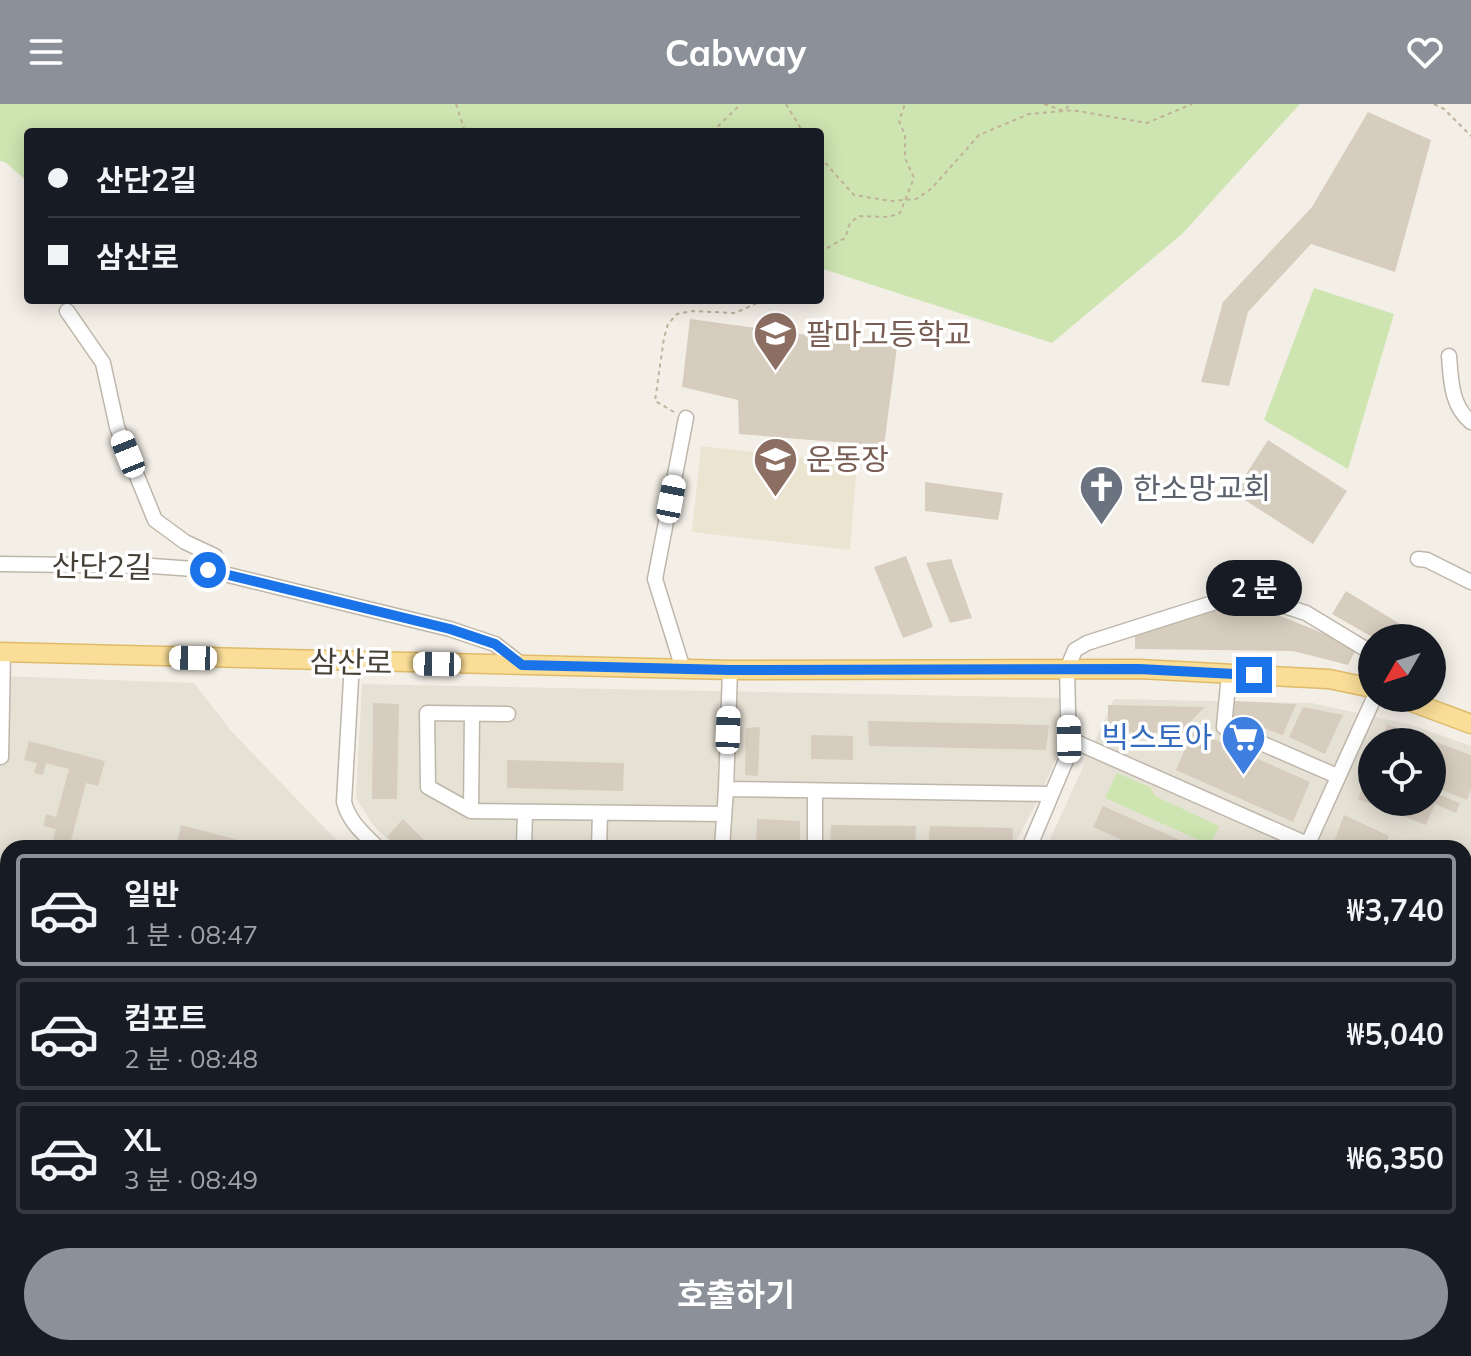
<!DOCTYPE html>
<html lang="ko">
<head>
<meta charset="utf-8">
<style>
	body { margin:0; font-family:Mulish,"Noto Sans KR",sans-serif; background:#20242c; color:#f1f3f6; height:100vh; display:flex; flex-direction:column; font-size:30px; white-space:nowrap }
	* { box-sizing:border-box; margin:0 }
	p { font-size:26px; color:#9ea1a6 }
	.icon { flex:none; width:44px; height:44px; fill:none; stroke:currentColor; stroke-width:2; stroke-linecap:round; stroke-linejoin:round }
	.map { position:relative; flex:1; overflow:hidden }
	.drawer { position:absolute; left:0px; top:736px; width:1472px; height:516px; display:flex; flex-direction:column; background:#171b24; border-radius:24px 24px 0 0; box-shadow:0 4px 20px #0003 }
	.drawer>* { flex:none }
	.top-card { position:absolute; left:24px; top:24px; width:800px; height:176px; border-radius:8px; box-shadow:0 4px 20px #0003; display:grid; align-content:center; height:176px; padding:0 24px; background:#171b24 }
	.needle { width:52px; rotate:231deg }
	.fabs { position:absolute; left:1358px; top:520px; display:grid; gap:16px }
	.fabs a { display:grid; place-items:center; width:88px; height:88px; border-radius:50%; background:#171b24; box-shadow:0 4px 20px #0003; font-size:40px }
	.end { position:absolute; width:36px; height:36px; margin:-18px; border:10px solid #1a73e8; background:#fff; box-shadow:0 0 0 4px #fff }
	.from { border-radius:50% }
	.bubble { position:absolute; height:56px; border-radius:28px; background:#171b24; box-shadow:0 4px 20px #0003; font-size:26px; font-weight:700; line-height:56px; text-align:center }
	.car { position:absolute; width:24px; height:48px; margin:-24px -12px; border-radius:10px; box-shadow:0 0 6px 2px #0007; background:linear-gradient(#fff 24%,#345 0 40%,#fff 0 76%,#345 0 86%,#fff 0) }
	.top-card b { display:flex; align-items:center; gap:28px; height:76px; font-size:30px }
	.top-card b+b { border-top:2px solid #363941 }
	.top-card i { width:20px; height:20px; background:#f1f3f6 }
	ul { padding:14px 0 0; list-style:none }
	li { display:flex; align-items:center; gap:24px; height:112px; margin:0 16px 12px; padding:0 8px; border:4px solid #363941; border-radius:8px }
	li div { flex:1 }
	li b { display:block; font-size:30px }
	li em { font-style:normal; font-weight:700 }
	li.on { border-color:#8c9099 }
	li>.icon { width:72px; height:72px; stroke-width:1.5 }
	.action { display:flex; gap:16px; margin-top:auto; padding:16px 24px }
	.action a { flex:1; height:92px; border-radius:48px; background:#8c9099; color:#fff; font-size:32px; font-weight:700; line-height:92px; text-align:center }
	header { display:flex; justify-content:space-between; align-items:center; height:104px; padding:0 24px; background:#8c9099; color:#fff; font-size:36px; font-weight:700 }
	.map>svg:first-child { display:block }
	.residential { fill:#e6e1d5; fill-rule:evenodd }
	.education { fill:#ebe4d1 }
	.green { fill:#cee5b1 }
	.building { fill:#d7cdbf }
	.lines { fill:none; stroke-linecap:round; stroke-linejoin:round }
	.minor-casing { stroke:#beb6aa; stroke-width:17 }
	.major-casing { stroke:#dfbb69; stroke-width:21 }
	.path { stroke:#bfb29b; stroke-width:2; stroke-dasharray:4 4; stroke-linecap:butt }
	.minor { stroke:#fff; stroke-width:14 }
	.major { stroke:#fade98; stroke-width:18 }
	.route { stroke:#1a73e8; stroke-width:10 }
	.labels { text-anchor:middle; dominant-baseline:central; stroke-width:7; stroke-linejoin:round; paint-order:stroke }
	.education-label { font-size:30px; fill:#785e54; stroke:#fff; text-anchor:start }
	.worship-label { font-size:30px; fill:#5b616d; stroke:#fff; text-anchor:start }
	.street-label { font-size:30px; fill:#453f36; stroke:#fff }
	.shop-label { font-size:30px; fill:#366cbe; stroke:#fff; text-anchor:end }
</style>
</head>
<body>
<header><svg class="icon" aria-label="menu" viewBox="0 0 24 24"><path d="M4 6h16M4 12h16M4 18h16"/></svg>Cabway<svg class="icon" aria-label="heart" viewBox="0 0 24 24"><path d="M12 20l-8-8c-3-5 5-10 8-4 3-6 11-1 8 4z"/></svg></header>
<div class="map">
<svg width="1471" height="1252" viewBox="0 0 1471 1252">
	<rect width="100%" height="100%" fill="#f3efe7"/>
	<!-- residential -->
	<path class="residential" d="M0,572L194,579L232,628L344,744H8V950L0,951Z
		M362,580L1062,594L1059,648L1036,700L1012,744H396L373,721L356,694Z
		M1114,595L1312,599L1412,621L1471,642V985L1464,1000V744H1046ZM1372,638H1432V698H1372Z
		M1471,1035V1201L1464,1208V1050Z
		M804,1244H892L903,1252H829Z"/>
	<!-- education -->
	<path class="education" d="M701,342L857,360L850,446L692,428Z
		M1471,845V900L1464,897V861Z"/>
	<!-- green -->
	<path class="green" d="M0,0H1300L1182,130L1052,239L820,164V28H28V78L5,58L0,57Z
		M1314,184L1394,210L1348,365L1264,316Z
		M1117,669L1150,683L1155,692L1219,722L1210,741L1105,694Z
		M8,950V1244H804L829,1252H0V951Z
		M1125,1244H1247L1257,1252H1110Z"/>
	<!-- building -->
	<path class="building" d="M1368,8L1431,36L1395,168L1311,140L1248,208L1229,282L1201,278L1223,198L1312,103Z
		M690,215L897,243L884,342L739,330L738,296L682,283Z
		M1268,336L1347,387L1313,440L1234,389Z
		M925,378L1003,389L998,416L925,407Z
		M906,452L933,523L903,534L874,463Z
		M951,455L972,514L950,519L926,459Z
		M1346,487L1423,534H1374L1332,510Z
		M1246,498L1357,543L1348,561L1293,547L1135,545V530Z
		M1432,539L1442,545L1432,560Z
		M1234,597L1296,600L1283,631L1232,613Z
		M373,599L399,600L397,695H372Z
		M1108,601L1205,603L1179,629L1108,628Z
		M1303,603L1343,611L1325,650L1289,633Z
		M868,617L1049,621L1046,646L869,642Z
		M1387,620L1471,651V685L1467,696L1432,682V638H1381Z
		M760,623L758,672L745,671L746,624Z
		M1193,626L1310,678L1293,718L1176,666Z
		M811,631L853,632V656L811,655Z
		M29,637L105,657L98,682L86,679L69,744L52,740L56,725L43,722L46,710L56,713L69,665L46,659L43,671L34,669L37,659L24,656Z
		M507,656L624,659L623,687L507,684Z
		M1372,659V698H1432V688L1460,699L1456,709L1435,700L1426,721L1358,695Z
		M1103,702L1198,744H1140L1093,723Z
		M1344,711L1389,732L1385,744H1332Z
		M403,715L432,744H399L387,733Z
		M757,715L800,717V741L756,740Z
		M181,721L257,741L256,744H189L177,739Z
		M831,721L916,722L915,744H830Z
		M930,722L1013,724L1012,744H928Z
		M0,795L8,797V818L0,816Z
		M1471,1135V1154L1464,1151Z
		M1464,1159L1471,1162V1198L1469,1203L1464,1201Z
		M731,1244H788L786,1252H761Z
		M1393,1244H1415L1405,1252H1399Z"/>
	<g class="lines">
		<defs>
			<path id="minor" d="M67,207L103,259L117,323L155,416L185,438L215,452L222,469
				M1449,252C1451,276 1451,302 1471,318
				M1418,455L1427,456L1471,478
				M0,460L152,462L208,466L450,525L495,540L522,561
				M352,558L344,698C349,718 364,730 378,744
				M683,565L655,475L686,314
				M730,566L726,685L1051,690
				M1229,570L1224,623L1337,672
				M508,610L427,609L428,683L471,707L724,710
				M1069,635L1307,740
				M1,653L3,549
				M471,707L472,610
				M524,744L525,708
				M599,744L600,709
				M722,744L726,685
				M815,744V687
				M1029,744L1069,649L1067,565L1075,546L1087,539L1244,489L1306,509L1372,549
				M1306,744L1374,594
				M1464,912L1470,915
				M1464,1021L1471,1006
				M1464,1225L1471,1219
				M1376,1244L1381,1252
				M1434,1252L1443,1244"/>
			<path id="major" d="M0,548L730,566L1139,565L1329,575L1372,584
				M1401,594L1471,620"/>
		</defs>
		<!-- minor casing -->
		<use href="#minor" class="minor-casing"/>
		<!-- major casing -->
		<use href="#major" class="major-casing"/>
		<!-- path -->
		<path class="path" d="M456,0L465,28
			M786,0L803,28
			M1044,0L1064,7L1072,6L1147,19L1192,0
			M1434,0L1444,5L1471,32
			M712,28L741,0
			M820,53L854,91L891,97L916,95L932,84L979,31L1029,10L1064,7L1070,0
			M820,148L845,134L850,119L859,112L889,113L900,109L914,74L905,54V31L899,17L905,0
			M674,308L655,297L664,234L668,220L677,210L692,207L735,209L764,196
			M0,1224L8,1234
			M16,1244L22,1252"/>
		<!-- minor -->
		<use href="#minor" class="minor"/>
		<!-- major -->
		<use href="#major" class="major"/>
	</g>
	<g class="lines">
		<!-- route -->
		<path class="route" d="M208,466L450,525L495,540L522,561L730,566L1139,565L1254,571"/>
	</g>
	<!-- icons -->
	<defs>
		<symbol id="school-pin" viewBox="-11 -11 22 30"><path d="M0 17L-7.5 6A9.5 9.5 0 1 1 7.5 6Z" fill="#8d6e63" stroke="#fff"/><path d="M0-5L7-2L0 1L-7-2ZM-4 1L0 2.5L4 1V4Q0 6-4 4Z" fill="#fff"/></symbol>
		<symbol id="church-pin" viewBox="-11 -11 22 30"><path d="M0 17L-7.5 6A9.5 9.5 0 1 1 7.5 6Z" fill="#6b7280" stroke="#fff"/><path d="M-1.2-6h2.4v3.5h3.3v2.4h-3.3V6h-2.4V-.1h-3.3v-2.4h3.3Z" fill="#fff"/></symbol>
		<symbol id="supermarket-pin" viewBox="-11 -11 22 30"><path d="M0 17L-7.5 6A9.5 9.5 0 1 1 7.5 6Z" fill="#3f7fe0" stroke="#fff"/><path d="M-6-5.5h2.5l.6 2H6L4.5 2H-2.5L-4.4-4H-6ZM-1.5 3.2a1.3 1.3 0 1 0 .1 0ZM3 3.2a1.3 1.3 0 1 0 .1 0Z" fill="#fff"/></symbol>
	</defs>
	<g fill-rule="evenodd">
		<use href="#school-pin" x="750" y="204" width="51" height="69"/>
		<use href="#school-pin" x="750" y="330" width="51" height="69"/>
		<use href="#church-pin" x="1076" y="358" width="51" height="69"/>
		<use href="#supermarket-pin" x="1218" y="608" width="51" height="69"/>
	</g>
	<g class="labels">
		<!-- education labels -->
		<g class="education-label">
			<text x="806" y="230">팔마고등학교</text>
			<text x="806" y="355">운동장</text>
		</g>
		<!-- worship labels -->
		<g class="worship-label">
			<text x="1133" y="384">한소망교회</text>
		</g>
		<!-- street labels -->
		<g class="street-label">
			<text transform="translate(102 462) rotate(1)">산단2길</text>
			<text transform="translate(351 558) rotate(1)">삼산로</text>
		</g>
		<!-- shop labels -->
		<g class="shop-label">
			<text x="1212" y="633">빅스토아</text>
		</g>
	</g>
</svg>
<div class="fabs">
<a><svg class="needle" viewBox="-14 -14 28 28"><path d="M0-13l5 13h-10z" fill="#e53935"/><path d="M0 13l5-13h-10z" fill="#9ea1a6"/></svg></a>
<a><svg class="icon" aria-label="locate" viewBox="0 0 24 24"><circle cx="12" cy="12" r="6"/><path d="M12 2v4M12 18v4M2 12h4M18 12h4"/></svg></a>
</div>
<i class="end from" style="left:208px;top:466px"></i>
<i class="end" style="left:1254px;top:571px"></i>
<div class="bubble" style="left:1206px;top:456px;width:96px">2 분</div>
<i class="car" style="left:128px;top:350px;rotate:338deg"></i>
<i class="car" style="left:671px;top:395px;rotate:11deg"></i>
<i class="car" style="left:193px;top:554px;rotate:271deg"></i>
<i class="car" style="left:437px;top:560px;rotate:271deg"></i>
<i class="car" style="left:728px;top:626px;rotate:2deg"></i>
<i class="car" style="left:1069px;top:635px;rotate:359deg"></i>
<div class="top-card">
<b><i class="from"></i>산단2길</b>
<b><i></i>삼산로</b>
</div>
<section class="drawer">
<ul>
<li class="on"><svg class="icon" aria-label="car" viewBox="0 0 24 24"><path d="M5 17H2v-5l4-1 3-4h7l3 4 3 1v5h-3M9 17h6M6 11h13"/><circle cx="7" cy="17" r="2"/><circle cx="17" cy="17" r="2"/></svg><div><b>일반</b><p>1 분 · 08:47</p></div><em>₩3,740</em></li>
<li><svg class="icon" aria-label="car" viewBox="0 0 24 24"><path d="M5 17H2v-5l4-1 3-4h7l3 4 3 1v5h-3M9 17h6M6 11h13"/><circle cx="7" cy="17" r="2"/><circle cx="17" cy="17" r="2"/></svg><div><b>컴포트</b><p>2 분 · 08:48</p></div><em>₩5,040</em></li>
<li><svg class="icon" aria-label="car" viewBox="0 0 24 24"><path d="M5 17H2v-5l4-1 3-4h7l3 4 3 1v5h-3M9 17h6M6 11h13"/><circle cx="7" cy="17" r="2"/><circle cx="17" cy="17" r="2"/></svg><div><b>XL</b><p>3 분 · 08:49</p></div><em>₩6,350</em></li>
</ul>
<div class="action"><a>호출하기</a></div>
</section>
</div>
</body>
</html>
